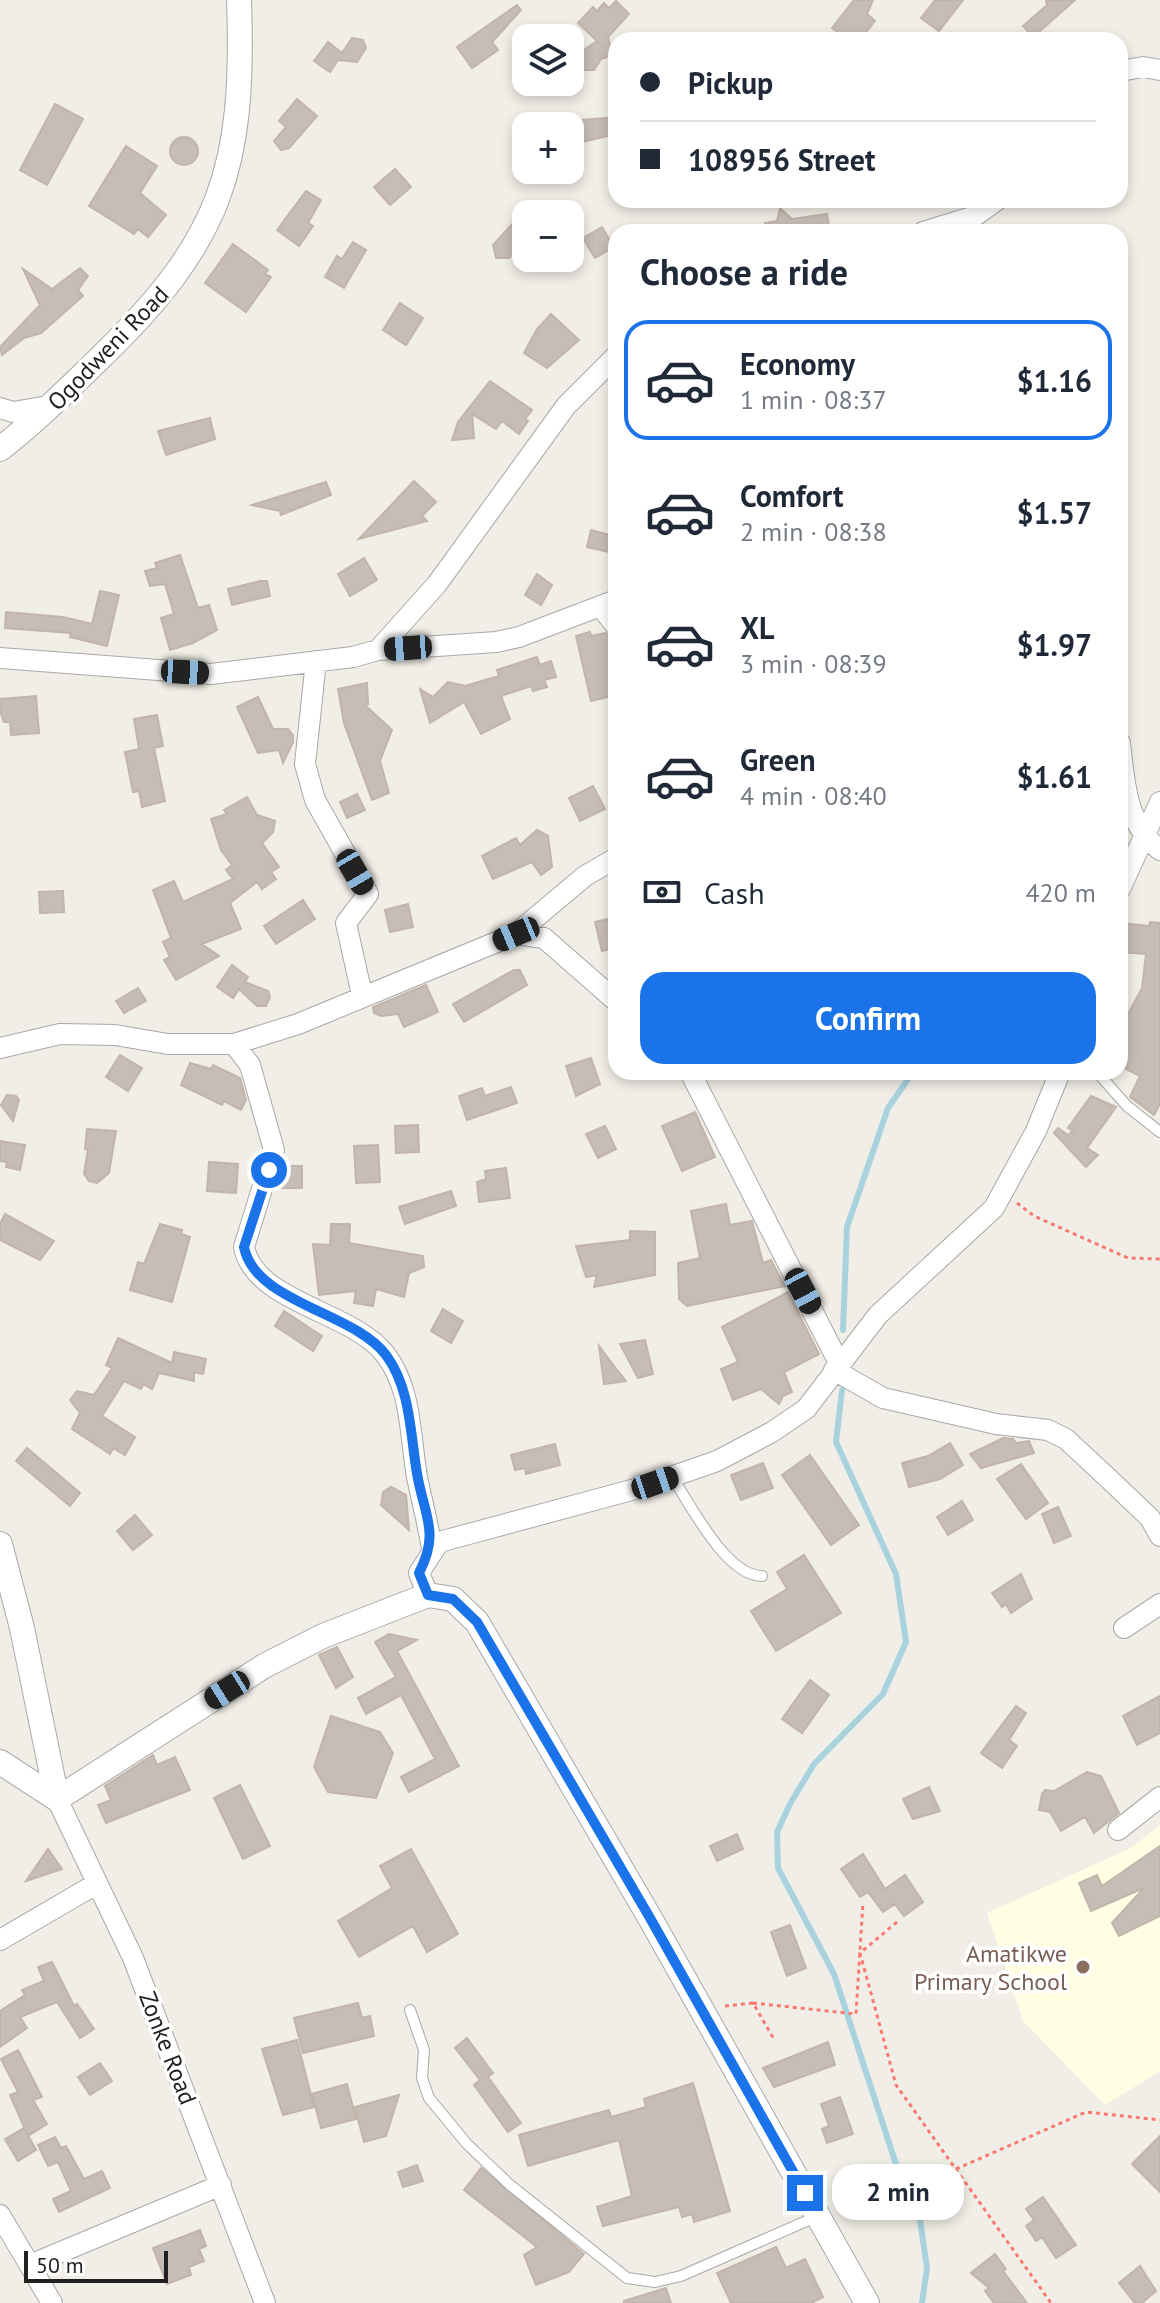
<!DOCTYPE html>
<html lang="en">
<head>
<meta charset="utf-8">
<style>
	body { margin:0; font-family:"PT Sans",sans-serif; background:#f6f6f7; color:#1f2937; height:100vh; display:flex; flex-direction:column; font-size:30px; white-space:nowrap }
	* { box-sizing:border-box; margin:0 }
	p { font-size:26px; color:#747a83 }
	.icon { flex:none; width:44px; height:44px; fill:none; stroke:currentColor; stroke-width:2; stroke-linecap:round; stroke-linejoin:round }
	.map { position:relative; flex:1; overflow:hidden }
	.drawer { position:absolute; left:608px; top:224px; width:520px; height:856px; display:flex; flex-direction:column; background:#fff; border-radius:24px; box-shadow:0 4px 12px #0003 }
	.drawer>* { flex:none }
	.hud { position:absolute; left:608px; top:32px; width:520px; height:176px; border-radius:24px; box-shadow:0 4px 12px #0003; display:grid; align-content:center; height:176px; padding:0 32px; background:#fff }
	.controls { position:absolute; left:512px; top:24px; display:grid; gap:16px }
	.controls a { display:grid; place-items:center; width:72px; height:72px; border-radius:16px; background:#fff; box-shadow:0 4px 12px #0003; font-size:40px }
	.scale { position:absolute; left:24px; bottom:20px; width:144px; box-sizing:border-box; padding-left:8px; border:4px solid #212121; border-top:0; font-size:22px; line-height:28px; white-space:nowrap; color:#212121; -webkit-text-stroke:6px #fff; paint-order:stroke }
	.end { position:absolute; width:36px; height:36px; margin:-18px; border:10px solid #1a73e8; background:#fff; box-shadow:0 0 0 4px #fff }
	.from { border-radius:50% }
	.bubble { position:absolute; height:56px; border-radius:24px; background:#fff; box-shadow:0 4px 12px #0003; font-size:26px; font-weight:700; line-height:56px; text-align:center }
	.car { position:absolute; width:24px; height:48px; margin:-24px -12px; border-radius:10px; box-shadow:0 0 6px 2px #0007; background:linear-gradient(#222 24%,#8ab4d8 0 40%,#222 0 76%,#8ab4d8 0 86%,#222 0) }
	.hud b { display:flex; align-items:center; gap:28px; height:76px; font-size:30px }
	.hud b+b { border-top:2px solid #e0e1e3 }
	.hud i { width:20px; height:20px; background:#1f2937 }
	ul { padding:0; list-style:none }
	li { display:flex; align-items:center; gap:24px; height:120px; margin:0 16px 12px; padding:0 16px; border:4px solid transparent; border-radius:24px }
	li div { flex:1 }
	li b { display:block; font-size:30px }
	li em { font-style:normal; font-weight:700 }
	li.on { border-color:#1a73e8 }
	li>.icon { width:72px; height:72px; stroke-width:1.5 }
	h2 { padding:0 32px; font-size:36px; line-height:96px }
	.pay { display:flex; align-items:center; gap:20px; height:88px; padding:0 32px; font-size:30px }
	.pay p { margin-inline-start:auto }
	.action { display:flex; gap:16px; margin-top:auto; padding:16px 32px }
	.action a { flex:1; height:92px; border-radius:24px; background:#1a73e8; color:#fff; font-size:32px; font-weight:700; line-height:92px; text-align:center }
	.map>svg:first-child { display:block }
	.education { fill:#fffee2 }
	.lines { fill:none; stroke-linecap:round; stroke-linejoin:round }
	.stream { stroke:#a8d3de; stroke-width:6 }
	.building { fill:#c6bdb6; stroke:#c3b4a9; stroke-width:2 }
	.service-casing { stroke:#a8a8a8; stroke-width:12 }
	.minor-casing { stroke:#a8a8a8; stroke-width:22 }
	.tertiary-casing { stroke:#a8a8a8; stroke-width:26 }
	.path { stroke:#fa7a6f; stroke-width:3; stroke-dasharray:4 4; stroke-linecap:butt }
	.service { stroke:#fff; stroke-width:10 }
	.minor { stroke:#fff; stroke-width:20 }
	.tertiary { stroke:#fff; stroke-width:24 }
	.route { stroke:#1a73e8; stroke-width:10 }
	.education-dot { fill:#8d6e63; stroke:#fff; stroke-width:3 }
	.labels { text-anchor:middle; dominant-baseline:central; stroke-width:7; stroke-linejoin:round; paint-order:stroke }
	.street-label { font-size:24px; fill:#212121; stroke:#fff }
	.education-label { font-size:24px; fill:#785e54; stroke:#fff; text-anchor:end }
</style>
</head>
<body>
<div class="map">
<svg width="1160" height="2303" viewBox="0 0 1160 2303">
	<rect width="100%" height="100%" fill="#f1eee7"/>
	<!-- education -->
	<path class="education" d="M1160,1825V2071L1105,2105L1023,2021L987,1913L1131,1848Z"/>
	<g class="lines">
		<!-- stream -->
		<path class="stream" d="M1120,855L1133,843
			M843,1330L847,1227L888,1108L913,1072
			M842,1390L836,1442L896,1574L906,1642L883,1694L814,1764L790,1804L777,1832L778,1868L834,1974L895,2161L919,2213L927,2268L922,2303"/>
	</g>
	<!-- building -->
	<path class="building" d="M854,0H873L867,14L875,21L860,40H848L832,28Z
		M935,0H963L939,31L921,18Z
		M1046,0H1075L1033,37L1023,26L1047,5Z
		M616,1L629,14L608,37L612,55L601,59L594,70H583L577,62L578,54L597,41L578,23L593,7L597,11L604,3L609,8Z
		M517,5L521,10L492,42L498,50L472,68L457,47Z
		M352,38L363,40L366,48L357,62L338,60L330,72L314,61L328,42L342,53Z
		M297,99L317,116L289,148L281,150L274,141L286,127L279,121Z
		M55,104L83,119L47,185L20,170Z
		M616,117V134L570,145V121Z
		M170 151a14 14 0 1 1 28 0a14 14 0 1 1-28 0Z
		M126,146L157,166L140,193L166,215L148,237L138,229L134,234L89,206Z
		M395,169L411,187L390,205L374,187Z
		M306,191L321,200L308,223L313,226L299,246L277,230Z
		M780,208L792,219L827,214L830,232H766L765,223L777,221Z
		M526,216V240L509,258H496L493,245L516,220L518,223Z
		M602,227L614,247L595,258L583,238Z
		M353,242L366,250L344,288L325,277L337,256L342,259Z
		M233,244L268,270L265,274L271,277L246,312L205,283Z
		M80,268L88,276L78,290L83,296L41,333L24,338L2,355L0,347L40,305L23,269L52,289Z
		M400,303L423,318L406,345L383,330Z
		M551,314L579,340L547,368L524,353L537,329Z
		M490,381L532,410L525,419L528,421L519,434L502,421L496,429L472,414L474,438L452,440L458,422Z
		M210,418L215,439L166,455L158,431Z
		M414,481L436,502L422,516L427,521L359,539Z
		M326,482L331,495L281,515L280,511L252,505Z
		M591,530L613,536L609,552L587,547Z
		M180,555L198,608L209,605L217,630L193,643L170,650L161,618L174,614L165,584L150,586L145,571L157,568L155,563Z
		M364,558L377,580L350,596L338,574Z
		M537,574L552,585L541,605L525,595Z
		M260,581H267L270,596L232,605L228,589Z
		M100,591L119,595L107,646L70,637L71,633L5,628L6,612L63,617L92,624Z
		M590,632L591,636L605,633L613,638L616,653V695L591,701L576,636Z
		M537,657L540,665L551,661L556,677L544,680L547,687L533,691L531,686L501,696L510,719L481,734L464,702L430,723L420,689L433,697L448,682L465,686L499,676L497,670Z
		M367,683L368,704L365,705L392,730L380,761L389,793L372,800L344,723L338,689Z
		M36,696L39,733L11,735L10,722H4L0,711V699Z
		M258,697L273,729H288L293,735V742L283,763L279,750L258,753L237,707Z
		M157,715L163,746L154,748L165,801L142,807L139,791L133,792L125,752L139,749L134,719Z
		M593,786L605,809L580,821L569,798Z
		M357,794L365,810L347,818L340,802Z
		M247,797L257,815L275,821L273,832L262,843L279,867L271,872L276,879L262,889L257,882L230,903L241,929L202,944L219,956L176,980L164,960L170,957L163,942L171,938L153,890L174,881L183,902L233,879L226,870L232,865L221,850L211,819L227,814L224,810Z
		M537,830L548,836L552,867L541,875L532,862L493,879L482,856L516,838L520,845Z
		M63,891L64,912L40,913L39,892Z
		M303,900L315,919L276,944L264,926Z
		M408,904L413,927L390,932L385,910Z
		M616,917V948L602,951L595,922Z
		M1150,922L1160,923V1104L1154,1115L1130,1097L1140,1076L1120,1066V1029L1142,988L1146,954L1120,952L1121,923L1149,926Z
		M232,965L248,977L245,982L268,991L270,997L266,1006H257L239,989L233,998L217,987Z
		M514,970H520L527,985L464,1022L453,1004Z
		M426,985L438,1012L404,1027L398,1014L381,1016L374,1013L373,1007Z
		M138,988L146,1001L124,1013L116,1001Z
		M120,1055L142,1068L128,1091L106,1077Z
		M591,1058L600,1084L576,1096L566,1066Z
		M190,1063L211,1069L213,1065L240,1078L246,1100L241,1110L224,1101L222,1105L181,1085Z
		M511,1087L517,1103L467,1120L459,1096L482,1088L485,1096Z
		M7,1095L16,1096L19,1100L13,1121L1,1105Z
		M1091,1096L1116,1107L1087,1148L1098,1155L1086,1167L1054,1133L1058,1128L1068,1135L1073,1131L1068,1128Z
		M695,1112L715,1157L682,1171L662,1126Z
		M418,1125L419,1152L396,1153L395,1126Z
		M605,1126L616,1149L598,1158L586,1134Z
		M87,1129L116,1131L109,1173L97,1183L89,1181L84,1174L88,1149H85Z
		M0,1141L25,1145L20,1170L6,1167L7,1162L0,1161Z
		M378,1145L380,1182L356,1183L354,1146Z
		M209,1162L238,1164L236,1193L207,1191Z
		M283,1166H302V1188H282Z
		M506,1168L510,1198L479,1202L477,1182L486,1179L485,1171Z
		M451,1191L456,1206L405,1224L399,1207Z
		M726,1204L730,1225L752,1221L763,1263L771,1260L785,1286L687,1306L679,1299L678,1263L700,1258L691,1211Z
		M5,1214L54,1241L40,1260L0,1240V1224Z
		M160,1224L182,1230L181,1234L190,1237L172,1302L130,1290L138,1262L144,1264Z
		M331,1224H350L349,1243L423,1256L424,1267L409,1273L404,1297L376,1289L373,1306L354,1303L356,1291L319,1295L313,1244L330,1245Z
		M630,1231L655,1232V1275L594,1287L597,1275L586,1277L576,1246L630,1240Z
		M788,1292L819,1354L784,1372L792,1392L783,1396L779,1404L761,1389L733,1400L721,1369L738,1362L722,1327Z
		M443,1309L463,1321L451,1343L431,1331Z
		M284,1311L322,1336L313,1351L275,1326Z
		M118,1338L172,1363L174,1352L206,1359L203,1374L194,1372V1381L159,1373L152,1389L143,1384L141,1389L124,1381L102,1416L135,1437L125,1455L113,1448L110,1454L72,1429L80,1413L70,1400L77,1391L94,1395L112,1368L106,1365Z
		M645,1340L653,1374L638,1378L620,1344Z
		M599,1346L617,1370L626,1381L604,1384Z
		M1003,1438L1013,1439L1016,1443L1029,1441L1034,1453L981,1468L970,1454Z
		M950,1443L963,1465L940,1479L909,1487L902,1463L928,1456Z
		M555,1444L560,1465L526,1474L525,1468L515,1470L511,1455Z
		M27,1448L80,1493L70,1506L16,1461Z
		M810,1455L859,1525L831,1545L782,1475Z
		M763,1463L773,1488L741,1500L731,1475Z
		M1021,1464L1048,1503L1026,1519L997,1479Z
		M391,1487L406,1495L409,1530L381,1505L383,1492Z
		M962,1501L973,1520L948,1535L937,1517Z
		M1058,1507L1071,1536L1054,1543L1042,1514Z
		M135,1515L152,1535L133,1550L117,1531Z
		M804,1555L841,1613L776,1651L751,1611L787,1589L777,1572Z
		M1021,1574L1032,1599L1011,1613L1006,1604L1002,1607L992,1593Z
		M389,1634L417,1640L397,1651L459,1766L409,1792L401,1777L435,1759L401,1695L366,1714L358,1698L396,1677L375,1642Z
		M337,1647L353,1677L336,1688L319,1655Z
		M810,1680L829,1695L802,1733L782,1719Z
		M1160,1696V1733L1137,1745L1123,1716Z
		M1016,1706L1026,1713L1009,1740L1017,1746L1002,1768L981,1753Z
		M331,1716L380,1732L393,1753L376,1798L328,1792L314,1767Z
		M153,1755L157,1765L175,1757L190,1790L106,1823L98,1805L111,1800L105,1786Z
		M1087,1772L1101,1776L1119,1813L1094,1833L1085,1817L1061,1831L1050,1812L1039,1810L1042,1794L1045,1790L1054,1791Z
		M240,1785L270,1846L243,1859L214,1798Z
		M929,1787L940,1811L913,1819L903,1799Z
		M737,1834L743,1849L717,1861L710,1846Z
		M1160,1846V1916L1119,1936L1112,1923L1144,1888L1091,1911L1079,1883L1097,1875L1102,1886Z
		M48,1849L62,1869L26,1881Z
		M411,1849L458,1934L427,1952L413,1926L359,1957L338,1921L392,1888L380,1866Z
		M863,1854L885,1889L905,1875L923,1902L904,1916L895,1904L883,1912L868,1892L860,1897L841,1869Z
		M790,1925L806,1968L787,1976L771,1932Z
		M52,1962L74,2006L77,2004L94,2029L80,2038L57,2002L20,2017L27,2028L0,2047V2011L25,1995L22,1990L44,1981L38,1967Z
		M358,2003L362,2018L370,2016L374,2036L303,2053L294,2018Z
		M467,2038L493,2073L488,2077L521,2123L508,2132L474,2085L480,2080L455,2048Z
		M297,2040L314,2107L283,2115L262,2049Z
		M828,2042L835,2065L774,2087L763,2068Z
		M18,2050L42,2097L33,2100L47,2124L28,2136L10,2095L18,2092L1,2059Z
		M100,2063L112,2081L90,2095L78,2077Z
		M693,2083L730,2211L694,2222L692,2214L682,2217L679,2207L603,2226L597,2207L632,2196L619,2140L528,2166L519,2135L609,2110L611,2117L646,2107L644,2099Z
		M347,2084L356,2119L321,2128L312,2094Z
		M399,2095L386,2136L364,2142L355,2107Z
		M840,2097L853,2134L827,2143L822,2129L829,2126L821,2104Z
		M24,2128L36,2150L18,2161L5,2139Z
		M1160,2136V2192L1132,2164Z
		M55,2137L61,2148L66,2146L84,2179L102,2171L110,2188L59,2212L53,2199L71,2191L58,2162L48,2166L38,2145Z
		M417,2165L423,2181L403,2187L398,2172Z
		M481,2168L584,2254L569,2272L536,2285L524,2255L537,2247L464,2190Z
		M1043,2197L1076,2245L1056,2258L1042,2237L1036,2241L1026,2226L1034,2220L1026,2209Z
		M200,2230L206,2246L199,2249L204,2261L189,2267L191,2275L167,2284L153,2248Z
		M776,2247L786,2268L805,2259L823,2297L811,2303H731L717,2273Z
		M995,2254L1006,2269L1003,2271L1027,2303H994L985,2291L989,2288L971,2273Z
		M1140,2266L1156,2291L1142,2303H1135L1119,2283Z
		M666,2288L671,2303H624V2301Z"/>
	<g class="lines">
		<defs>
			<path id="service" d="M1097,1072L1127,1106L1160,1132
				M672,1477C691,1505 726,1576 762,1576
				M410,2010L424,2050L422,2078L429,2098L467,2144L510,2185L627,2278L655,2282L681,2276L818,2216"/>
			<path id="minor" d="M1120,71L1143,67L1160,70
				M923,232L975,216L997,200
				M0,408L13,412L54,405
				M600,606L616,626
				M378,650L437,584L566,406L616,356
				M0,658L211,674L353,657L378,650L496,642L519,637L616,600
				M316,661L305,764L315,800L368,894L346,923L362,995
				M1120,743C1125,783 1125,823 1160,850
				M1120,889L1160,802
				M516,934L585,876L616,858
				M234,1044L250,1065L274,1150L244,1247C255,1303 352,1311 385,1354C412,1388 410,1437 417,1477C422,1501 428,1524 432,1549
				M0,1048L60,1034L115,1035L168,1044H234L298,1024L516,934L544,938L616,1001
				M690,1072L839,1363
				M834,1370L883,1398L996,1424L1048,1430L1066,1439L1109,1479L1150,1518L1160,1536
				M428,1595L419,1573L439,1542L639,1488L717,1461L772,1432L806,1409L878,1315L994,1208L1036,1131L1060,1072
				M1124,1628L1160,1604
				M57,1799L133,1958L265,2303
				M1118,1830L1160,1797
				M0,1940L96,1884
				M0,2215L52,2303
				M30,2265L221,2185"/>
			<path id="tertiary" d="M0,449C36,421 67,390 99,359C222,240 245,169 239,0
				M0,1544L22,1628L57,1799
				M0,1762L57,1799
				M57,1799L264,1666L323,1636L428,1595L453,1599L477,1622L650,1918L867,2303"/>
		</defs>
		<!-- service casing -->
		<use href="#service" class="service-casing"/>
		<!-- minor casing -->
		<use href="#minor" class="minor-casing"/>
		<!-- tertiary casing -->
		<use href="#tertiary" class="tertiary-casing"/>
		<!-- path -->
		<path class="path" d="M1017,1203L1034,1216L1128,1258L1160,1259
			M897,1922L860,1953L896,2085L1051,2303
			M753,2003L856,2014L863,1902
			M725,2006L753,2003L775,2041
			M956,2169L1086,2112L1160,2120"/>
		<!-- service -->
		<use href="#service" class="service"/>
		<!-- minor -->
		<use href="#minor" class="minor"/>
		<!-- tertiary -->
		<use href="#tertiary" class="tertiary"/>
	</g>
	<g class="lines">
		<!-- route -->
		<path class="route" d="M269,1170L244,1247C255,1303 354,1312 386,1355C412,1390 410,1438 418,1479C426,1519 439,1534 419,1573L428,1595L453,1599L477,1622L650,1918L805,2193"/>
	</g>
	<!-- markers -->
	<circle class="education-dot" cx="1083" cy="1967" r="8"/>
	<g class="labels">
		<!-- street labels -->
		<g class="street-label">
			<text transform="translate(108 348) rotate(-46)">Ogodweni Road</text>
			<text transform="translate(168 2048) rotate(69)">Zonke Road</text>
		</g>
		<!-- education labels -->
		<g class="education-label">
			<text x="1067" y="1953">Amatikwe<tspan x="1067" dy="28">Primary School</tspan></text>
		</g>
	</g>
</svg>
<div class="controls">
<a><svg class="icon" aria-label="layers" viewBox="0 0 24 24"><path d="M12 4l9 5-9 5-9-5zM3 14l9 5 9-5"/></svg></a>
<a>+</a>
<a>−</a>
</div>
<div class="scale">50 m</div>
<i class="end from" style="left:269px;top:1170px"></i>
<i class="end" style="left:805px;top:2193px"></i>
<div class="bubble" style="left:832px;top:2164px;width:132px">2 min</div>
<i class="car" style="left:408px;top:648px;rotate:266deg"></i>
<i class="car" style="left:185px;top:672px;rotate:93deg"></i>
<i class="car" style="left:355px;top:872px;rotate:150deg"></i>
<i class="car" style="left:516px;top:934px;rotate:247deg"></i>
<i class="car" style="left:803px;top:1291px;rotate:152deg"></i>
<i class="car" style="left:655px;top:1483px;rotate:71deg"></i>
<i class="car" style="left:227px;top:1690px;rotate:238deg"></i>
<div class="hud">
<b><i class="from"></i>Pickup</b>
<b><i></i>108956 Street</b>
</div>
<section class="drawer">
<h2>Choose a ride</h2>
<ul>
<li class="on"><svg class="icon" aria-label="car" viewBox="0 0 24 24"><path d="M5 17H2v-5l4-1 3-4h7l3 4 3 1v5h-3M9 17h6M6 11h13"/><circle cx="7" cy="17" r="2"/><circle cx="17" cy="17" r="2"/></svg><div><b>Economy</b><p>1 min · 08:37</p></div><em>$1.16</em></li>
<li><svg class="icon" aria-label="car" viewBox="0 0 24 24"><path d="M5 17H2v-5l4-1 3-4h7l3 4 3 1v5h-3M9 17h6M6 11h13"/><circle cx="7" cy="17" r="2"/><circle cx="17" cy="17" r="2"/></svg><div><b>Comfort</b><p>2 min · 08:38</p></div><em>$1.57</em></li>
<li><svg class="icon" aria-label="car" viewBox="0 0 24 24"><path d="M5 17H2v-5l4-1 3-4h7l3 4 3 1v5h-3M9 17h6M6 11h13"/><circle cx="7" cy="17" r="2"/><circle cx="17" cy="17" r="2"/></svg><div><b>XL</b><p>3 min · 08:39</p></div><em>$1.97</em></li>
<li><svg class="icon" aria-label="car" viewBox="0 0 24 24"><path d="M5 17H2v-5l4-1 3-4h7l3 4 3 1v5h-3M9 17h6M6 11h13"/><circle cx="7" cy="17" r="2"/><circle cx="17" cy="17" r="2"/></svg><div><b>Green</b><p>4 min · 08:40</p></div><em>$1.61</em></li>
</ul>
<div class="pay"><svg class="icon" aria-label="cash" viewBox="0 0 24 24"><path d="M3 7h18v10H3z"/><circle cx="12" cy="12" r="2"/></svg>Cash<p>420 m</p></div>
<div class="action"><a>Confirm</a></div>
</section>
</div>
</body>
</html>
